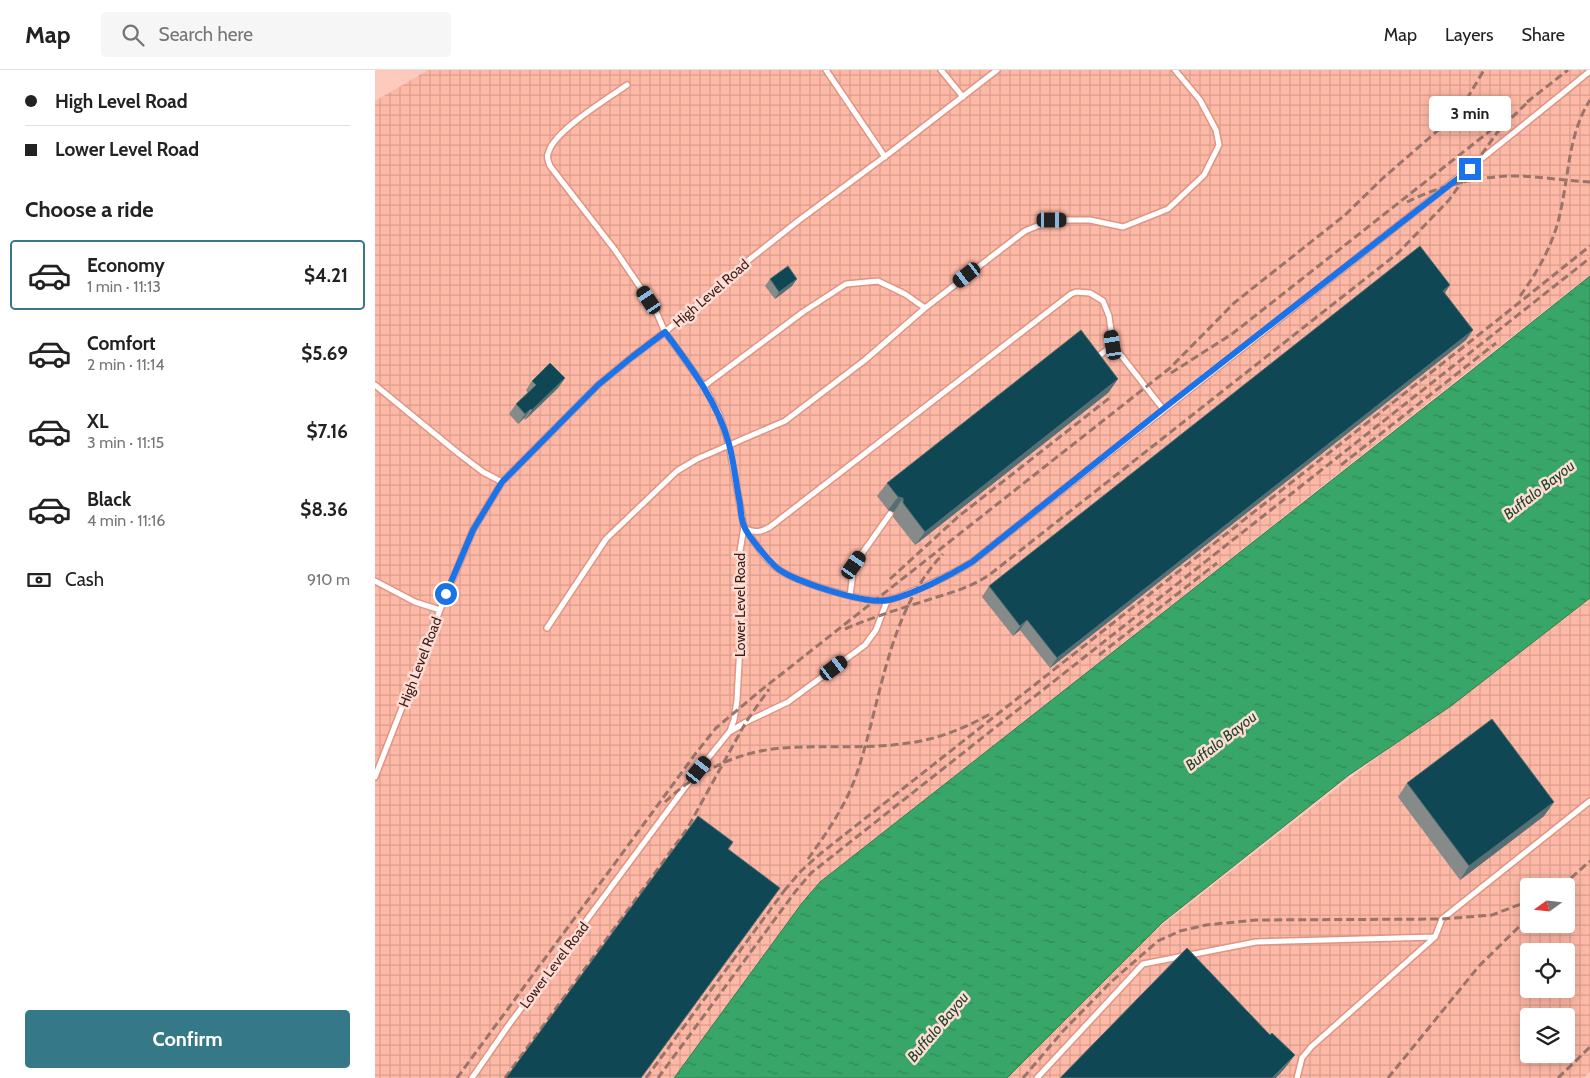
<!DOCTYPE html>
<html lang="en">
<head>
<meta charset="utf-8">
<style>
	body { margin:0; font-family:Cabin,sans-serif; background:#f6f6f6; color:#222; height:100vh; display:flex; flex-direction:column; font-size:19px; white-space:nowrap }
	* { box-sizing:border-box; margin:0 }
	p { font-size:16px; color:#767676 }
	.icon { flex:none; width:28px; height:28px; fill:none; stroke:currentColor; stroke-width:2; stroke-linecap:round; stroke-linejoin:round }
	.map { position:relative; flex:1; overflow:hidden }
	.side { display:flex; flex-direction:column; background:#fff; width:375px }
	.side>* { flex:none }
	.guide { display:grid; align-content:center; height:110px; padding:0 25px; background:#fff }
	.needle { width:32px; rotate:255deg }
	.buttons { position:absolute; left:1145px; top:808px; display:grid; gap:10px }
	.buttons a { display:grid; place-items:center; width:55px; height:55px; border-radius:5px; background:#fff; box-shadow:0 2px 12px #0003; font-size:25px }
	.end { position:absolute; width:22px; height:22px; margin:-11px; border:6px solid #1a73e8; background:#fff; box-shadow:0 0 0 2px #fff }
	.from { border-radius:50% }
	.bubble { position:absolute; height:35px; border-radius:5px; background:#fff; box-shadow:0 2px 12px #0003; font-size:16px; font-weight:800; line-height:35px; text-align:center }
	.car { position:absolute; width:15px; height:30px; margin:-15px -8px; border-radius:6px; box-shadow:0 0 4px 1px #0007; background:linear-gradient(#222 24%,#8ab4d8 0 40%,#222 0 76%,#8ab4d8 0 86%,#222 0) }
	.guide b { display:flex; align-items:center; gap:18px; height:48px; font-size:19px }
	.guide b+b { border-top:1px solid #e0e0e0 }
	.guide i { width:12px; height:12px; background:#222 }
	ul { padding:0; list-style:none }
	li { display:flex; align-items:center; gap:15px; height:70px; margin:0 10px 8px; padding:0 15px; border:2px solid transparent; border-radius:5px }
	li div { flex:1 }
	li b { display:block; font-size:19px }
	li em { font-style:normal; font-weight:800 }
	li.selected { border-color:#357988 }
	li>.icon { width:45px; height:45px; stroke-width:1.5 }
	h2 { padding:0 25px; font-size:22px; line-height:60px }
	.pay { display:flex; align-items:center; gap:12px; height:55px; padding:0 25px; font-size:19px }
	.pay p { margin-inline-start:auto }
	.button { display:flex; gap:10px; margin-top:auto; padding:10px 25px }
	.button a { flex:1; height:58px; border-radius:5px; background:#357988; color:#fff; font-size:20px; font-weight:800; line-height:58px; text-align:center }
	header { display:flex; align-items:center; gap:30px; box-sizing:border-box; height:70px; padding:0 25px; background:#fff; border-bottom:1px solid #e0e0e0 }
	header strong { font-size:24px }
	nav { display:flex; gap:28px; margin-inline-start:auto; font-size:18px }
	.search { width:350px; height:45px; background:#f6f6f6; display:flex; align-items:center; gap:12px; box-sizing:border-box; padding:0 18px; border-radius:5px; color:#767676; font-size:19px }
	main { display:flex; flex:1; min-height:0 }
	.map>svg:first-child { display:block }
	.industrial { fill:url(#industrial-grid); fill-rule:evenodd }
	.water { fill:url(#water-ripples); stroke:#397d4f }
	.lines { fill:none; stroke-linecap:round; stroke-linejoin:round }
	.lane-casing { stroke:#e19481; stroke-width:8 }
	.lane { stroke:#fff; stroke-width:5 }
	.rail { stroke:#9a7369; stroke-width:3; stroke-dasharray:8 4; stroke-linecap:butt }
	.wall { fill:#868a89 }
	.shaded-wall { fill:#566f74 }
	.building { fill:#0f4854; stroke:#566f74 }
	.route { stroke:#1a73e8; stroke-width:6 }
	.labels { text-anchor:middle; dominant-baseline:central; stroke-width:5; stroke-linejoin:round; paint-order:stroke }
	.street-label { font-size:14px; fill:#3b1d16; stroke:#fedcd4 }
	.water-label { font-size:15px; font-style:italic; fill:#1a452b; stroke:#fedcd4 }
</style>
</head>
<body>
<header>
<strong>Map</strong>
<div class="search"><svg class="icon" aria-label="search" viewBox="0 0 24 24"><circle cx="10" cy="10" r="6"/><path d="M15 15l6 6"/></svg>Search here</div>
<nav><a>Map</a><a>Layers</a><a>Share</a></nav>
</header>
<main>
<section class="side">
<div class="guide">
<b><i class="from"></i>High Level Road</b>
<b><i></i>Lower Level Road</b>
</div>
<h2>Choose a ride</h2>
<ul>
<li class="selected"><svg class="icon" aria-label="car" viewBox="0 0 24 24"><path d="M5 17H2v-5l4-1 3-4h7l3 4 3 1v5h-3M9 17h6M6 11h13"/><circle cx="7" cy="17" r="2"/><circle cx="17" cy="17" r="2"/></svg><div><b>Economy</b><p>1 min · 11:13</p></div><em>$4.21</em></li>
<li><svg class="icon" aria-label="car" viewBox="0 0 24 24"><path d="M5 17H2v-5l4-1 3-4h7l3 4 3 1v5h-3M9 17h6M6 11h13"/><circle cx="7" cy="17" r="2"/><circle cx="17" cy="17" r="2"/></svg><div><b>Comfort</b><p>2 min · 11:14</p></div><em>$5.69</em></li>
<li><svg class="icon" aria-label="car" viewBox="0 0 24 24"><path d="M5 17H2v-5l4-1 3-4h7l3 4 3 1v5h-3M9 17h6M6 11h13"/><circle cx="7" cy="17" r="2"/><circle cx="17" cy="17" r="2"/></svg><div><b>XL</b><p>3 min · 11:15</p></div><em>$7.16</em></li>
<li><svg class="icon" aria-label="car" viewBox="0 0 24 24"><path d="M5 17H2v-5l4-1 3-4h7l3 4 3 1v5h-3M9 17h6M6 11h13"/><circle cx="7" cy="17" r="2"/><circle cx="17" cy="17" r="2"/></svg><div><b>Black</b><p>4 min · 11:16</p></div><em>$8.36</em></li>
</ul>
<div class="pay"><svg class="icon" aria-label="cash" viewBox="0 0 24 24"><path d="M3 7h18v10H3z"/><circle cx="12" cy="12" r="2"/></svg>Cash<p>910 m</p></div>
<div class="button"><a>Confirm</a></div>
</section>
<div class="map">
<svg width="1215" height="1008" viewBox="0 0 1215 1008">
	<defs>
		<pattern id="industrial-grid" width="8" height="8" patternUnits="userSpaceOnUse" patternTransform="scale(1.25)"><rect width="8" height="8" fill="#feb8a6"/><path d="M0 4h8M4 0v8" fill="none" stroke="#db9e8e"/></pattern>
		<pattern id="water-ripples" width="26" height="14" patternUnits="userSpaceOnUse" patternTransform="scale(1.25)"><rect width="26" height="14" fill="#38a668"/><path d="M2 4q2-2 4 0t4 0M15 11q2-2 4 0t4 0" fill="none" stroke="#308755"/></pattern>
	</defs>
	<rect width="100%" height="100%" fill="#fccbbe"/>
	<!-- industrial -->
	<path class="industrial" d="M53,0H1215V205L445,812L300,1008H0V31Z
		M1215,525V1002L1208,1008H632L773,866L975,708ZM1154,816H1191V854H1154ZM1154,881H1191V919H1154ZM1154,946H1191V984H1154Z"/>
	<!-- water -->
	<path class="water" d="M1215,206V528L1076,636L974,705L788,852L632,1008H299L427,833L445,812L1092,304Z"/>
	<g class="lines">
		<defs>
			<path id="lane" d="M451,0L510,87
				M566,0L588,27
				M720,289L738,275
				M0,315L83,383L108,402L127,412
				M329,316L428,242L471,214L503,211L530,224L550,238
				M369,457C379,471 389,489 403,499C421,512 491,534 513,530C519,529 525,526 531,524C554,515 576,505 597,492C802,328 1011,168 1215,1
				M371,459C380,463 386,462 395,457L696,224L701,222L715,223L728,231L734,246L738,275L788,339
				M0,511L40,532L65,540
				M475,526L479,495L515,444
				M172,558L231,469L302,401L322,389L410,351L490,290L550,238L650,161L677,150H715L748,157L793,139L829,105L844,75L841,60L825,30L800,0
				M356,661L371,652L413,632L490,575L501,560L512,531
				M0,707L65,540L98,460L127,412L223,315L257,287L290,262L375,189L423,151L516,82L622,0
				M97,1008L133,956L314,712L355,661L359,650L362,630L366,556L365,481L369,457L354,375L344,344L329,316L290,262L280,239L240,180L175,96C173,90 171,87 174,81C181,60 232,29 252,15
				M662,1008L768,894L881,872L1060,867
				M922,1008L927,988L936,977L1060,867L1067,849L1215,731"/>
		</defs>
		<!-- lane casing -->
		<use href="#lane" class="lane-casing"/>
		<!-- lane -->
		<use href="#lane" class="lane"/>
		<!-- rail -->
		<path class="rail" d="M1152,32L1193,0
			M1032,132C1066,115 1108,105 1146,106C1169,107 1192,111 1215,112
			M1145,226C1164,200 1180,171 1186,139C1194,102 1194,63 1215,30
			M796,303L857,264L1120,57
			M966,395L1121,273
			M515,509L584,446L737,326
			M470,559C500,546 531,537 562,527C582,521 601,515 618,502L1023,183L1074,130L1124,60L1157,28
			M724,585L842,493
			M290,732C322,701 364,681 408,678C447,675 487,679 526,674C557,671 587,660 615,644
			M433,789C453,761 472,734 483,700C507,627 513,542 568,484
			M1187,816L1215,791
			M409,821L426,801L445,784L1120,252L1215,176
			M82,1008L321,683L341,658L385,621L795,298L859,233L970,145L1008,108L1068,56L1093,27L1109,0
			M130,1008L312,759L371,652L394,619
			M271,1008L412,817
			M283,1008L420,822L436,803L1215,188
			M648,1008L688,961L737,911L783,871L805,861L831,855L881,850L1067,849L1117,845L1154,831
			M1013,1008L1104,896L1154,847
			M1183,1008L1215,977"/>
	</g>
	<!-- wall -->
	<path class="wall" d="M395,209L417,216L400,229L390,216Z
		M1070,223L1098,260L1091,270L675,598L645,560L638,566L607,527L614,516Z
		M190,308L183,318L150,350L149,348L143,354L134,344L141,334L153,323L151,320L157,311Z
		M743,309L733,323L540,475L518,447L519,442L513,440L502,426L512,413Z
		M1032,713L1179,732L1169,746L1085,810L1023,727Z"/>
	<!-- shaded-wall -->
	<path class="shaded-wall" d="M422,209L417,216L400,229L404,222Z
		M1075,215L1068,226V221Z
		M1098,260L1091,270L675,598L682,588Z
		M190,308L183,318L150,350L157,340Z
		M743,309L733,323L540,475L550,462Z
		M156,339L149,348L143,354L150,344Z
		M523,427L528,428L519,442L513,440Z
		M652,550L645,560L638,566L645,556Z
		M1179,732L1169,746L1085,810L1094,796Z
		M920,985L910,998L901,1008H897Z"/>
	<!-- building -->
	<path class="building" d="M1045,176L1075,215L1068,221L1098,260L682,588L652,550L645,556L614,516Z
		M413,196L422,209L404,222L395,209Z
		M706,260L743,309L550,462L528,433V428L523,427L512,413Z
		M175,293L190,308L157,340L156,339L150,344L141,334L161,315L157,311Z
		M1117,649L1179,732L1094,796L1032,713Z
		M323,746L358,772L353,779L405,818L266,1008H131Z
		M812,878L895,965L897,963L920,985L897,1008H685Z"/>
	<g class="lines">
		<!-- route -->
		<path class="route" d="M71,524L98,460L127,412L223,315L257,287L290,262C316,297 342,331 354,374C359,393 361,414 365,434C366,441 366,449 369,456C372,465 394,491 402,498C419,512 492,535 514,530C539,524 574,506 597,492L788,339L1095,99"/>
	</g>
	<g class="labels">
		<!-- street labels -->
		<g class="street-label">
			<text transform="translate(336 223) rotate(-41)">High Level Road</text>
			<text transform="translate(365 535) rotate(-90)">Lower Level Road</text>
			<text transform="translate(45 592) rotate(-69)">High Level Road</text>
			<text transform="translate(179 895) rotate(-53)">Lower Level Road</text>
		</g>
		<!-- water labels -->
		<g class="water-label">
			<text transform="translate(1164 420) rotate(-38)">Buffalo Bayou</text>
			<text transform="translate(846 671) rotate(-38)">Buffalo Bayou</text>
			<text transform="translate(563 957) rotate(-50)">Buffalo Bayou</text>
		</g>
	</g>
</svg>
<div class="buttons">
<a><svg class="needle" viewBox="-14 -14 28 28"><path d="M0-13l5 13h-10z" fill="#e53935"/><path d="M0 13l5-13h-10z" fill="#767676"/></svg></a>
<a><svg class="icon" aria-label="locate" viewBox="0 0 24 24"><circle cx="12" cy="12" r="6"/><path d="M12 2v4M12 18v4M2 12h4M18 12h4"/></svg></a>
<a><svg class="icon" aria-label="layers" viewBox="0 0 24 24"><path d="M12 4l9 5-9 5-9-5zM3 14l9 5 9-5"/></svg></a>
</div>
<i class="end from" style="left:71px;top:524px"></i>
<i class="end" style="left:1095px;top:99px"></i>
<div class="bubble" style="left:1054px;top:26px;width:82px">3 min</div>
<i class="car" style="left:677px;top:150px;rotate:90deg"></i>
<i class="car" style="left:592px;top:205px;rotate:232deg"></i>
<i class="car" style="left:274px;top:230px;rotate:326deg"></i>
<i class="car" style="left:738px;top:275px;rotate:351deg"></i>
<i class="car" style="left:479px;top:495px;rotate:35deg"></i>
<i class="car" style="left:459px;top:598px;rotate:53deg"></i>
<i class="car" style="left:324px;top:700px;rotate:39deg"></i>
</div>
</main>
</body>
</html>
